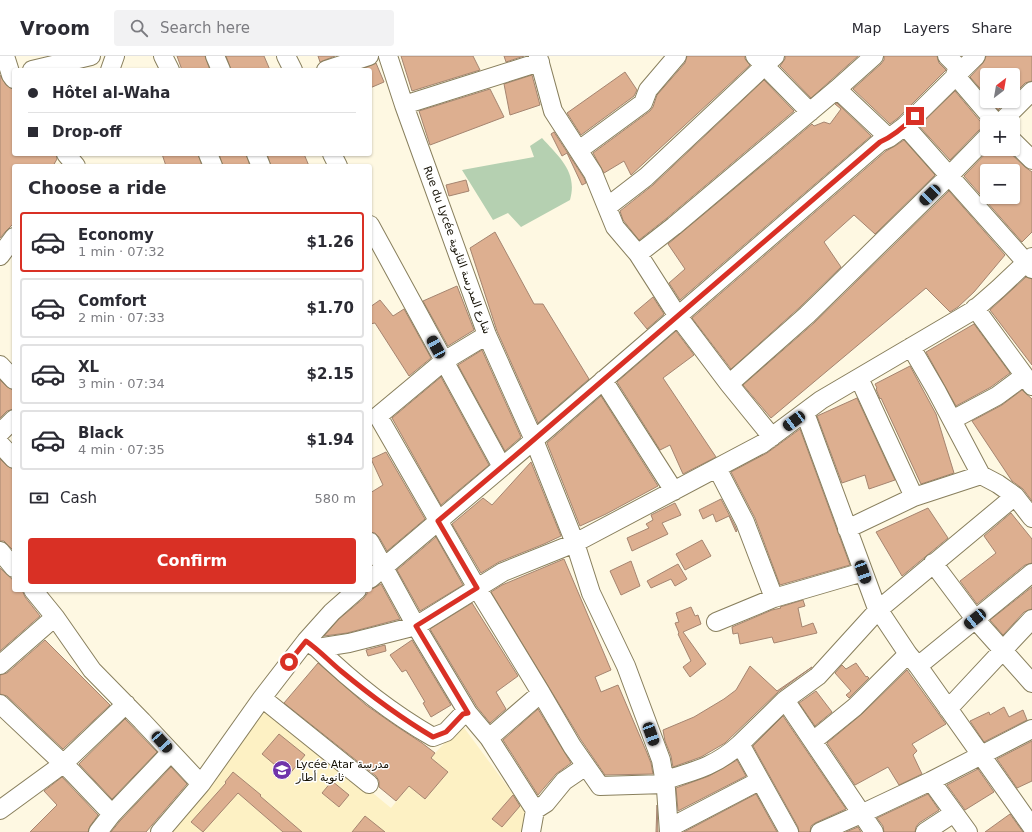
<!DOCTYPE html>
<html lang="en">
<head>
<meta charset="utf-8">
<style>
	body { margin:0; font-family:"DejaVu Sans","Noto Naskh Arabic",sans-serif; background:#f2f2f3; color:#2b2b33; height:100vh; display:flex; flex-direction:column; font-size:15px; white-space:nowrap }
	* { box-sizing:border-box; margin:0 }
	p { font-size:13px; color:#7c7c81 }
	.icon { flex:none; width:22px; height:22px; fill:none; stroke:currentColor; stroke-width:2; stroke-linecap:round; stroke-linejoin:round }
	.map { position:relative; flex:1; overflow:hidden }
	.drawer { position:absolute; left:12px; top:108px; width:360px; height:428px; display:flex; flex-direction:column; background:#fff; border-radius:4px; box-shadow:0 1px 3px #0004 }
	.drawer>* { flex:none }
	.banner { position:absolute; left:12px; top:12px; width:360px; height:88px; border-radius:4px; box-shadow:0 1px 3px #0004; display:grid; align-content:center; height:88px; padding:0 16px; background:#fff }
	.needle { width:26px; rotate:31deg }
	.buttons { position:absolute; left:980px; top:12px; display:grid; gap:8px }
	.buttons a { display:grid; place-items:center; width:40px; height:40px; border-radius:4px; background:#fff; box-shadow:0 1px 3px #0004; font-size:20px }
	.end { position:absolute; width:18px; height:18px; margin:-9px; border:5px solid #d93025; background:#fff; box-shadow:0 0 0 2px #fff }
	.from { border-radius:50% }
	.car { position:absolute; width:12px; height:24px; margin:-12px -6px; border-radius:5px; box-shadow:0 0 3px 1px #0007; background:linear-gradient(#222 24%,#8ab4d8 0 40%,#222 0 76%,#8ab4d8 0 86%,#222 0) }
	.banner b { display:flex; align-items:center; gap:14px; height:38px; font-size:15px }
	.banner b+b { border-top:1px solid #e1e1e2 }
	.banner i { width:10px; height:10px; background:#2b2b33 }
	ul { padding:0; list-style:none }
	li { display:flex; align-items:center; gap:12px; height:60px; margin:0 8px 6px; padding:0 8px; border:2px solid #e1e1e2; border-radius:4px }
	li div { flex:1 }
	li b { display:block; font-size:15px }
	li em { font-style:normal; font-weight:700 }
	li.selected { border-color:#d93025 }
	li>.icon { width:36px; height:36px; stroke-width:1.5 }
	h2 { padding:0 16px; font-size:18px; line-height:48px }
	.pay { display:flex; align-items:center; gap:10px; height:44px; padding:0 16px; font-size:15px }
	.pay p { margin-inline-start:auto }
	.button { display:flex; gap:8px; margin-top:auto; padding:8px 16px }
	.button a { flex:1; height:46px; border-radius:4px; background:#d93025; color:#fff; font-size:16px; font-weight:700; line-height:46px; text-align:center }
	header { display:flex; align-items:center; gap:24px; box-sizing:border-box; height:56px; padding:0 20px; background:#fff; border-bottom:1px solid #e1e1e2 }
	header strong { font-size:19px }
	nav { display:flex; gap:22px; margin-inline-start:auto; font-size:14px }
	.search { width:280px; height:36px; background:#f2f2f3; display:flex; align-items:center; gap:10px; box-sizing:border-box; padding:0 14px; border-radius:4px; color:#7c7c81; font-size:15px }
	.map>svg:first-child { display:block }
	.built { fill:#fdf1c4 }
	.green { fill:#b5d0b1 }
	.building { fill:#ddaf90; stroke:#a58570; fill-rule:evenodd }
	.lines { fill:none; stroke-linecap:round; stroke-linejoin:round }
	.minor-casing { stroke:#887f5d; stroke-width:20 }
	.minor { stroke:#fff; stroke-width:18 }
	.route { stroke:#d93025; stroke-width:5 }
	.labels { text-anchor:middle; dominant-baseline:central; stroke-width:3; stroke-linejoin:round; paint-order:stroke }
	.street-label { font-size:11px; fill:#141004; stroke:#fff }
	.poi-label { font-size:11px; fill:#141004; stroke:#fff; text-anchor:start }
</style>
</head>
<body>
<header>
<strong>Vroom</strong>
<div class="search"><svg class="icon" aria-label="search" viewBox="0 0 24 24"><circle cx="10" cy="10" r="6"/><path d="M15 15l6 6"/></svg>Search here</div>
<nav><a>Map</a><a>Layers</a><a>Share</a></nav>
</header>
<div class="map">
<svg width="1032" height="776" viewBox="0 0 1032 776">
	<rect width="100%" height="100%" fill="#fef8e2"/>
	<!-- built -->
	<path class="built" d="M268,651L391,752L435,697L462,669L533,765L522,776H171Z"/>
	<!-- green -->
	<path class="green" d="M542,82C559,101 578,116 570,144L521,171L508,157L493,164L462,114L534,101L530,90Z"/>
	<!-- building -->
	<path class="building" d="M177,0H205L210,14H182Z
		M226,0H264L270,14H231Z
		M318,0H335L320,6Z
		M401,0H473L480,14L412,35Z
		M504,0H524L506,6Z
		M687,0H745V3L750,9L631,119L624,105L604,117L593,97L650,55L653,51L657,39L685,7Z
		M785,0H858L811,42L780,10L785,3Z
		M884,0H937L939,7L946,14L898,62L890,68L853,33L881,8L884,4Z
		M986,0H1032V25L1025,27L1013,39V19H987V40L970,21L983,7Z
		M376,7L384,26L370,32V14H360Z
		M625,16L637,34L634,40L581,79L567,57Z
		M0,19L6,29L14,34V98H56L57,103L53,110H14V167L6,175L0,182Z
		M532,19L540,49L510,59L504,28Z
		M764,24L794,55L667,162L639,184L623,164L620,155L653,129Z
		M490,33L504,61L430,89L419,55Z
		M955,35L985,71L979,74L950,104L919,70Z
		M991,45H1007L998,54Z
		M837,47L871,80L680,244L669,227L685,213L668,188L812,68L814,70L824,66L830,68L841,53L835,48Z
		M554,76L584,122L586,127L582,129L567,97L562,100L551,78Z
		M904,84L935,119L875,178L854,159L824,186L841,211L800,251L731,313L692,262L886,95L895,90Z
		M990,93H1006L1025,111L1032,116V176L1022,186L964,120ZM987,115H1013V141H987Z
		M162,98H198L202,110H166Z
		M219,98H246L250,110H223Z
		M267,98H304L309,110H271Z
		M466,124L469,135L449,140L446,129Z
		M949,135L1005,199L974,236L958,251L950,256L926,232L771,362L743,329L814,267Z
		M495,176L534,248H543L589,323L538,367L497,275L470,192Z
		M1026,221L1032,223V309L990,254Z
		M457,230L474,274L448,290L423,245Z
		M653,241L664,258L647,273L634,257Z
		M380,244L393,260L404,253L431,302L409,320L375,267L370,268V251Z
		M974,268L1010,317L991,331L956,350L926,296Z
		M676,275L694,299L663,322L716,401L683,418L670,389L660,394L617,326Z
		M482,294L521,381L505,395L458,309Z
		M910,310L936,358L954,417L921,428L881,342L880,343L876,333L877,332L875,328Z
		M441,321L489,409L441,449L392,362Z
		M0,324L7,331L14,334V353L7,355L0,362Z
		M1022,334L1032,343V445L1023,433L1012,425L972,365L1002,349Z
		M601,340L658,430L606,458L580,470L547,387Z
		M857,342L895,424L869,433L865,419L842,427L817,360Z
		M800,373L850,509L780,529L755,462L731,416L767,397Z
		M386,396L425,463L387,495L379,481L375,477L370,476V437L383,429L371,403Z
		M0,403L7,410L14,413V491L12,493L4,485H0Z
		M531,406L561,480L544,488L499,506L481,517L452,468L483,442L492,449Z
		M721,443L735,470L737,475L736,476L729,460L716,466L713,458L703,463L699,454Z
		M675,447L681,459L662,467L668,478L632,495L627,482L649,472L646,468L653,464L651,459Z
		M928,452L948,482L902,520L876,476Z
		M1011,457L1032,483V507L1025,509L977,548L960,525L996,497L984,480Z
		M436,481L463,529L420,555L397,514Z
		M702,484L711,500L685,514L676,498Z
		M564,503L611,614L595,621L601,636L618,629L647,697L651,707L653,718L605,719L581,684L491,536L502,529Z
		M631,505L640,530L621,539L610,515Z
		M678,508L687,523L675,530L671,523L651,532L647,525Z
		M0,512L14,525V534H22L25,541L40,560L0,595Z
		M381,528L400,563L347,577L324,580L339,563L364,542L367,538V534L372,533Z
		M1032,531V553L1024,556L1003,579L990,564Z
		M803,544L805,550L798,552L802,571L813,567L817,577L774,587L772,581L740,588L738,577L733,578L732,571L772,554L781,552L780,551Z
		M472,547L518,620L496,636L506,653L490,667L477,651L430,573Z
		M691,551L695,560L698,559L701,568L683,576L706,608L690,621L683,611L691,605L678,578L679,577L675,567L679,566L676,557Z
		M45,584L110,649L63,693L7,640L0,638V619L7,617Z
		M412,584L451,649L431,661L423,647L425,646L406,614L402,616L390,599Z
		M385,589L386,595L368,600L366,594Z
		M318,607L366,649L396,670L422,687L435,697L431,702L448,716L425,743L409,730L396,745L379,731V725L376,720L284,647Z
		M856,607L866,621L867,620L869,622L849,642L846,639L851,635L835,617L842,609L846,613Z
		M750,610L777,635L812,611L778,636L725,687L701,701L673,711L671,700L665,685L663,674L694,661L724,643L736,634Z
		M907,614L946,668L912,688L917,695L913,699L922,718L899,729L888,711L855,729L827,687L862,658Z
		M816,635L832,656L815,670L799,647Z
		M1004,651L1009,661L1023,654L1027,664L984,686L970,665L989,656L990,659Z
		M538,653L571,707L556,718L538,739L503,684Z
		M783,660L846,753L815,767L811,770L810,776H799L798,771L753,690Z
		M125,663L157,696L112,743L79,708Z
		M279,678L305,699L288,720L262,698Z
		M1032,685V725L1017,732L997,703Z
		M737,704L746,720L678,755L676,732L709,720Z
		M171,711L187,728L146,776H111L120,765Z
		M978,713L994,736L965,754L947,729Z
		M233,716L261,739L260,740L302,776H283L238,737L203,776L191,766L226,727L225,726Z
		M62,721L98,759L90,770L88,776H30L57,749L44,735Z
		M332,725L349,739L339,751L322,737Z
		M756,738L777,776H684Z
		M928,738L939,754L919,767L916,771L915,776H884L883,770L877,762Z
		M513,739L520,750L502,771L492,763Z
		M657,749L658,776H656Z
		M1010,758L1023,776H985Z
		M365,760L385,776H352Z
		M858,771L861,776H846Z"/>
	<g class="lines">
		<defs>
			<path id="minor" d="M5,0L11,19L14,23
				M163,0L170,14
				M215,0L221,14
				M286,0L293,14
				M388,0L404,49L487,279L534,384L575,487L591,537L626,610L661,704L666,733L669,776
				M538,0L553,55L593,117L615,171L638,198L674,170L837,33L874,0
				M755,0L810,56
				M947,0L958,11L955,19L996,67
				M32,14L91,0
				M110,14L115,0
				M326,14L369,0
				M837,33L889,82
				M404,49L540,6
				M1000,67L1032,35
				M905,70L1032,213
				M1013,85L1032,104
				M579,94L643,47L648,34L677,0
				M66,98L76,110
				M208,98L213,110
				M256,98L261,110
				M332,98L338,110
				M607,151L646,121L775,0
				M370,169L502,411
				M638,198L677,259L729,328
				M0,200L14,181
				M975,252L1032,330
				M487,279L444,305L378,360L477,532L541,637
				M911,291L936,334L981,419L998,428L1015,440L1032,462
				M0,309L14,324
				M859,322L914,441L981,419
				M603,324L674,435
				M805,357L876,550L908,598L918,610L1032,771
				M952,364L997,340L1024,320
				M0,377L14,363
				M772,381L729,328L807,259L949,120L987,81
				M0,388L14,403
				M717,412L745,466L774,542L863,516
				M847,473L914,441
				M370,486L416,570L468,657
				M0,495L14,512
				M933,507L975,563L1032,627
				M370,523L534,384L880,86L889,82L905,70L976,0
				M33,534L55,561L92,614L142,665L201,728
				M716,566L774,542
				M306,585L317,592L349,587L416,570L503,516L575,487L762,388L821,344L974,254L998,233L1032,201
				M317,592C352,626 391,657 433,681L446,676L463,658L468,657L489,682
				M0,609L55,561
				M918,610L1032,517
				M262,642L369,728
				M785,644L874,776
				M0,648L72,716L112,758L171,696
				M948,653L1032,563
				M813,685L855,651L908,598
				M586,710L564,725L546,747L535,754L489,682L541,637L572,690L600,730L665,728
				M665,724C695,715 716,710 740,688
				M931,725L1032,673
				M0,754L63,708L126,648
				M669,772L759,725
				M98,776L112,758
				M160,776L201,728L262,642L306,585L332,556L357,534
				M531,776L535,754
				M789,776L740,688L785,644L818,620L878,554L1015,440
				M820,776L861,758L931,725L968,776
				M925,776L954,757"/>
		</defs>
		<!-- minor casing -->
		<use href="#minor" class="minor-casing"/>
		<!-- minor -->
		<use href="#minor" class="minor"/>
	</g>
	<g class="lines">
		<!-- route -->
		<path class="route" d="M289,606L306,585C319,594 329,605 341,615C370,639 401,662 433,681L446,676L463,658L468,657L416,570L477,532L438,465L523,393L880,86C894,80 904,71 915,60"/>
	</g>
	<!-- icons -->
	<defs>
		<symbol id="school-disc" viewBox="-11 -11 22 22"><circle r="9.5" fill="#7034aa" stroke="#fff"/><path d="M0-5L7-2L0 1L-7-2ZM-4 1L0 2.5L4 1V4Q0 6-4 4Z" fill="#fff"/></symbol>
	</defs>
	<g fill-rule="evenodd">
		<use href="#school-disc" x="271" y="703" width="22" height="22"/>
	</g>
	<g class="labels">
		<!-- street labels -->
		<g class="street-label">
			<text transform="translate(457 194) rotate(70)">Rue du Lycée شارع المدرسة الثانوية</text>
		</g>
		<!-- poi labels -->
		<g class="poi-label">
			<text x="296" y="708">Lycée Atar مدرسة<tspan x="296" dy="13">ثانوية أطار</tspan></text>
		</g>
	</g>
</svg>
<div class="buttons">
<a><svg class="needle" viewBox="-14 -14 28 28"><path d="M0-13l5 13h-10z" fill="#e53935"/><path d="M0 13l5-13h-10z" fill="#7c7c81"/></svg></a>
<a>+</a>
<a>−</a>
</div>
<i class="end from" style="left:289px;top:606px"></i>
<i class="end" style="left:915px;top:60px"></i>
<i class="car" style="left:930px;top:139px;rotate:226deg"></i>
<i class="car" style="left:436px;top:291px;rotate:331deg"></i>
<i class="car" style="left:794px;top:365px;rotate:233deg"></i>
<i class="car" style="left:863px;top:516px;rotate:160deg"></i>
<i class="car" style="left:975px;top:563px;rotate:231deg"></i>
<i class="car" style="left:651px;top:678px;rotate:160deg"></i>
<i class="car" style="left:162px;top:686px;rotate:138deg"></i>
<div class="banner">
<b><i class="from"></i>Hôtel al-Waha</b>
<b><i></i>Drop-off</b>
</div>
<section class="drawer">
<h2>Choose a ride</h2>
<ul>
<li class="selected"><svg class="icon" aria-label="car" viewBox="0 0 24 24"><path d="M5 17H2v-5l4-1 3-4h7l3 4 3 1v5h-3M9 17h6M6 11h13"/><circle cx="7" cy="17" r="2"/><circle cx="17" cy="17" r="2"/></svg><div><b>Economy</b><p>1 min · 07:32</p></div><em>$1.26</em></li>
<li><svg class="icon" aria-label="car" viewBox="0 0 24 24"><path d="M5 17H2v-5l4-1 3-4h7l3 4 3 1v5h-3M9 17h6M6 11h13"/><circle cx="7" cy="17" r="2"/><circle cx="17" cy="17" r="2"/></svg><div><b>Comfort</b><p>2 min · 07:33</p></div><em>$1.70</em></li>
<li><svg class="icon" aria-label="car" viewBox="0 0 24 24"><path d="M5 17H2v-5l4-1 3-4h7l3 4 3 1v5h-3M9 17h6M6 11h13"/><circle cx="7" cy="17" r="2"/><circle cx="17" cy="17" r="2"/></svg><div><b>XL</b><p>3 min · 07:34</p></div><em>$2.15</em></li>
<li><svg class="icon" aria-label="car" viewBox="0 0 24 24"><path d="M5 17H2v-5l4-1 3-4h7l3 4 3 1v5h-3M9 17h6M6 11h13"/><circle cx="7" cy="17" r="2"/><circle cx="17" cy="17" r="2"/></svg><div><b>Black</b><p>4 min · 07:35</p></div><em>$1.94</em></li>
</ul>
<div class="pay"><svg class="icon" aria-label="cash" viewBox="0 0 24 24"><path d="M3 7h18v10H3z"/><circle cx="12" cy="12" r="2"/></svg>Cash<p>580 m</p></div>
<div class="button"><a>Confirm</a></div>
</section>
</div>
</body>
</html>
